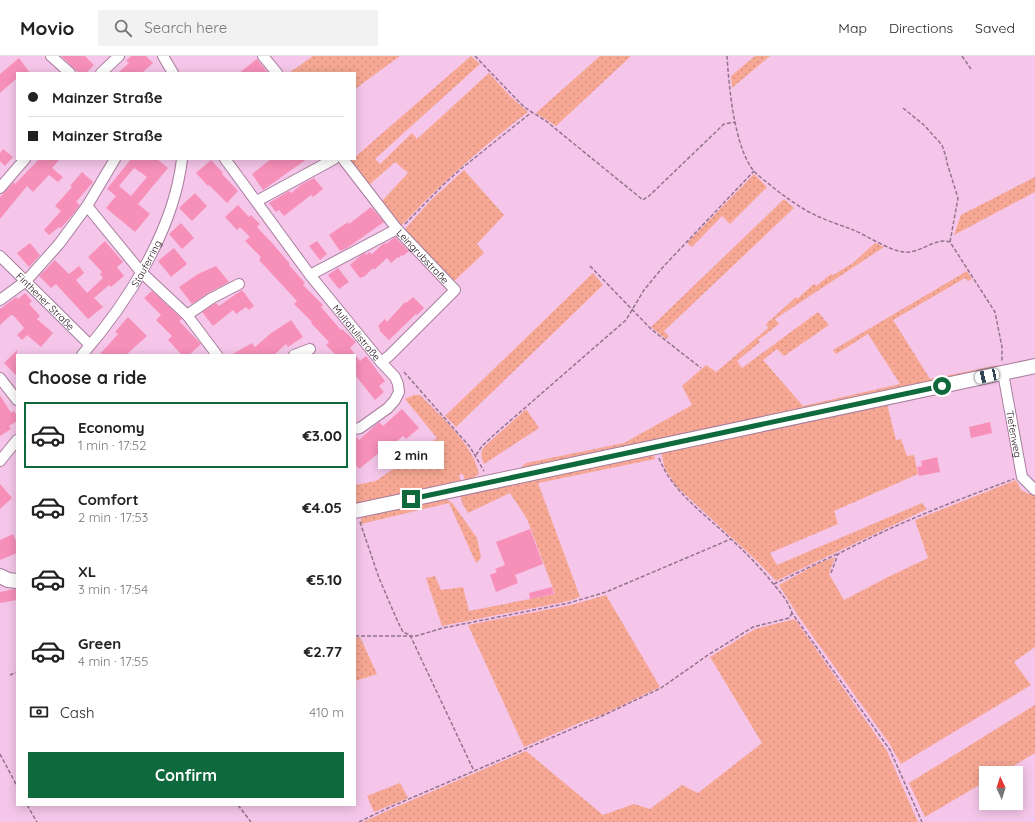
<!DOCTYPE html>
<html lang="en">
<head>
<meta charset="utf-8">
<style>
	body { margin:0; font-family:Quicksand,sans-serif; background:#f2f2f2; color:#222; height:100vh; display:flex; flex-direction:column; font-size:15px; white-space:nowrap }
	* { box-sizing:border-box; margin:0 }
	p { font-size:13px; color:#767676 }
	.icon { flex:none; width:22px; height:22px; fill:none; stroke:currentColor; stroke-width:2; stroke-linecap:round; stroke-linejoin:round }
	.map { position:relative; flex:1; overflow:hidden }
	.sheet { position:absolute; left:16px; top:298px; width:340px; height:452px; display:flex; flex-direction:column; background:#fff; border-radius:0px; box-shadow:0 2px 10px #0003 }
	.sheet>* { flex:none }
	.top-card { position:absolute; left:16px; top:16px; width:340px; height:88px; border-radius:0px; box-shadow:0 2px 10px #0003; display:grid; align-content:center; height:88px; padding:0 12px; background:#fff }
	.needle { width:26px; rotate:356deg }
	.buttons { position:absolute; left:979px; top:710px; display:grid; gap:8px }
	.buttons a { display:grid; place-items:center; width:44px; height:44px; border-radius:0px; background:#fff; box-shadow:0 2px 10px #0003; font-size:20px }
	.end { position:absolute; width:18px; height:18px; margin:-9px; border:5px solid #0e693c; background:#fff; box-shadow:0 0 0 2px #fff }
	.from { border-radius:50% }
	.bubble { position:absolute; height:28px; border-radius:0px; background:#fff; box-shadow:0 2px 10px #0003; font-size:13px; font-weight:700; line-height:28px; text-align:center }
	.car { position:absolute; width:12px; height:24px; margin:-12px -6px; border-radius:5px; box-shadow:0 0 3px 1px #0007; background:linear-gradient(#fff 24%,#345 0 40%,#fff 0 76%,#345 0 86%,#fff 0) }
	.top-card b { display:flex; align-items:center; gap:14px; height:38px; font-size:15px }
	.top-card b+b { border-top:1px solid #e0e0e0 }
	.top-card i { width:10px; height:10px; background:#222 }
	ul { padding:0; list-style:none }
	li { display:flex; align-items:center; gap:12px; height:66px; margin:0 8px 6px; padding:0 4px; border:2px solid transparent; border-radius:0px }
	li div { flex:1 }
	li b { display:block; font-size:15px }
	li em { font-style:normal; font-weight:700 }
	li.selected { border-color:#0e693c }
	li>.icon { width:36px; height:36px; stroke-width:1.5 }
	h2 { padding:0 12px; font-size:18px; line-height:48px }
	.pay { display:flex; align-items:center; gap:10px; height:44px; padding:0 12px; font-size:15px }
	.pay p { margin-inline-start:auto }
	.primary-button { display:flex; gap:8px; margin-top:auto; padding:8px 12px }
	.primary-button a { flex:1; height:46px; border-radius:0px; background:#0e693c; color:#fff; font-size:16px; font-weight:700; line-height:46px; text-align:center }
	header { display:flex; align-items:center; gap:24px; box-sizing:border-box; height:56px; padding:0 20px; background:#fff; border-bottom:1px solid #e0e0e0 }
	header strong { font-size:19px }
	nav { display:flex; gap:22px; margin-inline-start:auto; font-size:14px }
	.search { width:280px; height:36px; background:#f2f2f2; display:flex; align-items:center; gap:10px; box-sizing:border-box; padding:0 14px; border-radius:0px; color:#767676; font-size:15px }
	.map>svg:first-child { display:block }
	.grass { fill:url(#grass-dots) }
	.building { fill:#f790b9; fill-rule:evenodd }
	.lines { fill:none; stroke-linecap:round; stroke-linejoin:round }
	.minor-casing { stroke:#a77c9d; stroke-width:12 }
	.secondary-casing { stroke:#a77c9d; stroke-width:16 }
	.path { stroke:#94738c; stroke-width:1.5; stroke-dasharray:4 2; stroke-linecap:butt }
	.minor { stroke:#fff; stroke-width:10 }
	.secondary { stroke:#fff; stroke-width:14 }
	.route { stroke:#0e693c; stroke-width:5 }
	.labels { text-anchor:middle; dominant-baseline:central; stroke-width:3; stroke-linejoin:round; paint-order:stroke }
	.street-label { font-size:10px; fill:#1c0c18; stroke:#f5c6e9 }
</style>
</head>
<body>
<header>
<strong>Movio</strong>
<div class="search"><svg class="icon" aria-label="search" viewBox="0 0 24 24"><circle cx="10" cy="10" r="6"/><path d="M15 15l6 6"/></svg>Search here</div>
<nav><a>Map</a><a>Directions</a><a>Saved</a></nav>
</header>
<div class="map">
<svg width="1035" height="766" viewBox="0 0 1035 766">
	<defs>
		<pattern id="grass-dots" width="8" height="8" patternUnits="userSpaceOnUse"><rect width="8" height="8" fill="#f6a894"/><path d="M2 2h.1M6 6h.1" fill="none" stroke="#d28f7f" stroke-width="1.8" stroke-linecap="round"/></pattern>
	</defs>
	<rect width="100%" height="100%" fill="#f5c6e9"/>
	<!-- grass -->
	<path class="grass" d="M313,0H400L355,33V17H289Z
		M471,0L480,8L375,103L380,108L412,77L417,83L489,17L511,41L528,56C483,90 441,127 402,169L397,168L381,146L408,117L395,106L368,130L349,106L352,103H355V101Z
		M600,0H631L556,70L536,57Z
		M755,0H770L732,32L731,20Z
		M464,114L504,159L477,188L484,197L452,227L404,176L407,171L430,145Z
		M754,118L767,131L730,168L722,160L692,191L687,187Z
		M1035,121V136L954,179L961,159Z
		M784,143L794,152L664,275L669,280L666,283L651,271Z
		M875,187L884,191L775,263L779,268L758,284L760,286L737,305L742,312L818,256L829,269L784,300L777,293L763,304L803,350L900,328L868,278L836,298L833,294L967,215L972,223L968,225L965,222L893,264L930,323L999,309L995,313L516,416L526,407L624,387L692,349L682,330L706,309L716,316L768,272L766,268L796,241L797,243L814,228L816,230L831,218L833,219L853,207Z
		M593,217L603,229L456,371L445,360Z
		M414,339H420C440,360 474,389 479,418L473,422L465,425L463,418L459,419L461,426L355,450V429L376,425L437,382L405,343Z
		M887,348L896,384L901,383L907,400L914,399L918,418L834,455L838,468L770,497L777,509L922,447L927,453L776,525L758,506L676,430L665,413L661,396Z
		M526,353L539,372L484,408C481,401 480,397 484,391Z
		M653,397L655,403L538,427L580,541L569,545L442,570L426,522L435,520L441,534L463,531L469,555L555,538L527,463L510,437L468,457L463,449L460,440L462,438Z
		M1016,424L1021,434L1029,438L1035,437V591L1014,606L1031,629L901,708L889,687L799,561L779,529L817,508L835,501L829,518L844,544L888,521L928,502L915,464Z
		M445,441L453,448L477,482L481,502L476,507L449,447L361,468V460Z
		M606,539L660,631L602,659L584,665L524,691L468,569L571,549Z
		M795,563L887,695L918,766H363L389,754L526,695L603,759L634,748L650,753L682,729L698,737L762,687L710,601L755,573Z
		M360,581L377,618L355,625V582Z
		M1035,649V697L1001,717H986V725L925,761L909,727Z
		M400,727L408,742L374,756L367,740Z"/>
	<!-- building -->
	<path class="building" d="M61,0H85L94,9L86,17H79Z
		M131,0H146L153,7L142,17H118L129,7L126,5Z
		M19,2L30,17H17V22L0,37V18Z
		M257,3L268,17H239Z
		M3,93L13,101L5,110L0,105V97Z
		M39,103H60L52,112L63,121L58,126L49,119L33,136L27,130L0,163V141L14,126L15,128Z
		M131,103H157L168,112L138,148L150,158L135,176L106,152L116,140L107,133ZM134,112L147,121L131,140L119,130Z
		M271,103H307L263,134L252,118Z
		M211,104L223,117L222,118L238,135L227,147L209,129L208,130L196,117Z
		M82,116L93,126L76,146L80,149L74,157L61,172L59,171L49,179L44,174L61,155L55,150L72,131L70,130Z
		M314,122L323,133L313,141L311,139L284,160L279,154L276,156L269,147L289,135L291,137L302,128Z
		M195,137L207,150L192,165L179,152Z
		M238,149L249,161L251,159L260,168L257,171L273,188L290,208L289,209L305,227L303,229L323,249L321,251L341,274L342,273L356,286L350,292L360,305L366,300L385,325L379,330L384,336L375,344L355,319V299H336L326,289L329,286L311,267L312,266L294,248L297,245L259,204L261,201L245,185L250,181L240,171L237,174L225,161Z
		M371,151L384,166L347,192L340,195L329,179L348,166L349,168Z
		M181,167L194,182L182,193L169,178Z
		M395,181L409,195L403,200L402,199L399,202L398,201L391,207L387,202L374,214L373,212L365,220L360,222L350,209L360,200L365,197L366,199L369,196L372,198L383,188L385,187L386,188Z
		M105,185L123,206L117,211L124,220L111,231L109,229L94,242L103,251L88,263L56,228L51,232L39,220L55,204L69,218L79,210L84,217L76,224L87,237L103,222L100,218L102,216L88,201Z
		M317,185L327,198L320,204L309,190Z
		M30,187L40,199L29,211L17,197Z
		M174,192L187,208L171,221L158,205Z
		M216,210L229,226L208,237L192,248L179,231L198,218Z
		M338,212L349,226L339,233L328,219Z
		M242,234L254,250L249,254L246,251L236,258L233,254L213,270L202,256L216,247L219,250Z
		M152,235L182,263L179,265L201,288L189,299H182L168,284L172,280L156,264L161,259L144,242Z
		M25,237L32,245L29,248L40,260L37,263L53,277L41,291L27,279L22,284L17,279L24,272L14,260L11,259L0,269V253L16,241L18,243Z
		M413,241L424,252L417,259L416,258L389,284L379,274L380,273L378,270L385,263L387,266L405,246L406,247Z
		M128,261L147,280L126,299H99L118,278L115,276Z
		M291,264L303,281L288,291L286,288L274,299H231L252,287L255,291L270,278Z
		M17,294V320L4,307Z
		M0,339L11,357L14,355L17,360V365L9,370L11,373L0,380Z
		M402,353L419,372L406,383L403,380L382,398L380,396L359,413L355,408V379L359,384L379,366L383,370Z
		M990,366L992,377L971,382L969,371Z
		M937,401L940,416L919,420L917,411L922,410L921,405Z
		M0,428L12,442L0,453Z
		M530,473L543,508L515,519L518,527L496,536L490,519L497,516L495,513L505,509L496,486Z
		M13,478L17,488V497L0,504V484Z
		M552,531L554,538L530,543L529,537Z
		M14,533H17V544L0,547V536Z"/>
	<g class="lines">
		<defs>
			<g id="minor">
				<path d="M51,0L70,17"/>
				<path d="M163,0L173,17"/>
				<path d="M263,0L277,17"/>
				<path d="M101,17L119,0"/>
				<path id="s1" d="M225,103L310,219L381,306L395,321L398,328L399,336L395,344L388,352L360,372L355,373"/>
				<path id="s2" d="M343,103L397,173L455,234L389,300L381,306"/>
				<path d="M0,132L25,103"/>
				<path d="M257,145L334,103"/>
				<path d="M87,150L141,216L187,259L217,299"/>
				<path id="s3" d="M0,200L90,289"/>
				<path d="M310,219L397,173"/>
				<path d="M0,244L26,225L59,188L87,150L115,103"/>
				<path d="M187,259L212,242L239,228"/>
				<path id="s4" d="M82,299C128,246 174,174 182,103"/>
				<path d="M294,299L310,293"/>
				<path id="s5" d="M1003,317L1022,421L1035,434"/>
				<path d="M0,322L17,344"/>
				<path d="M0,405L17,384"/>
			</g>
			<path id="secondary" d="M355,455L1035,310
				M0,520L8,524L17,525"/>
		</defs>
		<!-- minor casing -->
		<use href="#minor" class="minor-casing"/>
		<!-- secondary casing -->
		<use href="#secondary" class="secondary-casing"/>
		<!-- path -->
		<path class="path" d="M475,0L524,51L546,65L643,144L649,140L724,68L736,66
			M727,0C729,31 734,89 753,114C757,119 764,124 769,128C782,139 795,148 809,156C822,163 837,168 851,173C866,179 890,195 904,196C921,198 934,181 950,186L995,256L1002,291V305
			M962,0L971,13
			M903,52L924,69L942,89L946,101L947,107L958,142L950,186
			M405,168L443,129L462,112L532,56
			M590,210L651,273L701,312
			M404,316L470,391L484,415
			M476,399L482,390L496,377L626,264L644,234L663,211L754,115
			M659,402C672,436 705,458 731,483C745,496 759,510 771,525C779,535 788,544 792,557L890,694L922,766
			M360,466L379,522L397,564L403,576L410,579L474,715
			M831,517L838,498C895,468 954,445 1014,423
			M774,528L837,498
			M355,580H416L443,572L569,547L606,536L731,483
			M10,619L17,616
			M0,698L17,730
			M27,749L37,766
			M238,749L251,766
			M359,766L388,752L602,660L661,632L708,599L753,571L789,562L792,557"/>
		<!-- minor -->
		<use href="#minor" class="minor"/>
		<!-- secondary -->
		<use href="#secondary" class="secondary"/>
	</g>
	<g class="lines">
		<!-- route -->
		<path class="route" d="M411,443L942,330"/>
	</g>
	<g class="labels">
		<!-- street labels -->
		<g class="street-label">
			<text stroke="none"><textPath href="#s2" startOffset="126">Leingrubstraße</textPath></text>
			<text stroke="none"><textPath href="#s4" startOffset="112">Stauferring</textPath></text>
			<text stroke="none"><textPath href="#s3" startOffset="64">Finthener Straße</textPath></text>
			<text stroke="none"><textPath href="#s1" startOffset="218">Multatulistraße</textPath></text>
			<text stroke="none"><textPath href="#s5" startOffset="62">Tiefenweg</textPath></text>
		</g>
	</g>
</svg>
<div class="buttons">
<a><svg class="needle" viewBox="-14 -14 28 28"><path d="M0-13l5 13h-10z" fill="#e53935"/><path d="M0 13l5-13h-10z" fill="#767676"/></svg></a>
</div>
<i class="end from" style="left:942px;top:330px"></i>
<i class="end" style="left:411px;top:443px"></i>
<div class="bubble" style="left:378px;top:385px;width:66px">2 min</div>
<i class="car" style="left:987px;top:320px;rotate:258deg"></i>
<div class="top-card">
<b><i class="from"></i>Mainzer Straße</b>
<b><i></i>Mainzer Straße</b>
</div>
<section class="sheet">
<h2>Choose a ride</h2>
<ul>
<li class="selected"><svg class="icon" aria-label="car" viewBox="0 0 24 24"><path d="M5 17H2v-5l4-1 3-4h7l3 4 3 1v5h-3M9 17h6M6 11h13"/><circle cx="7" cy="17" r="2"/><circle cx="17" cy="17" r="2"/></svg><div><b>Economy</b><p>1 min · 17:52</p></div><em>€3.00</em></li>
<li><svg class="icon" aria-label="car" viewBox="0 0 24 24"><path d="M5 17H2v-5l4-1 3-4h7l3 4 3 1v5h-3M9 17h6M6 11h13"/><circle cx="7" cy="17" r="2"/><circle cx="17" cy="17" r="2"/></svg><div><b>Comfort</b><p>2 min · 17:53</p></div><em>€4.05</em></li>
<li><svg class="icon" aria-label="car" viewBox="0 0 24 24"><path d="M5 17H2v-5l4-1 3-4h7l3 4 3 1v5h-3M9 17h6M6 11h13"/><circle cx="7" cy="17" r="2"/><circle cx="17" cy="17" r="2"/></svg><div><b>XL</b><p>3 min · 17:54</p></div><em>€5.10</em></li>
<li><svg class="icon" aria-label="car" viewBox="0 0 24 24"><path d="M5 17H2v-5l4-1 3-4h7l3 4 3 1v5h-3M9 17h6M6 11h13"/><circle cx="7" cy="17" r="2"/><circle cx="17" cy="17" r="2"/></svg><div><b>Green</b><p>4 min · 17:55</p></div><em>€2.77</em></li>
</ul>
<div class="pay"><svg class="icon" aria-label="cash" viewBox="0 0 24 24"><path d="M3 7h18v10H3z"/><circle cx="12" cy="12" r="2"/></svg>Cash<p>410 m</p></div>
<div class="primary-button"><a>Confirm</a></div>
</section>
</div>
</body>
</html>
